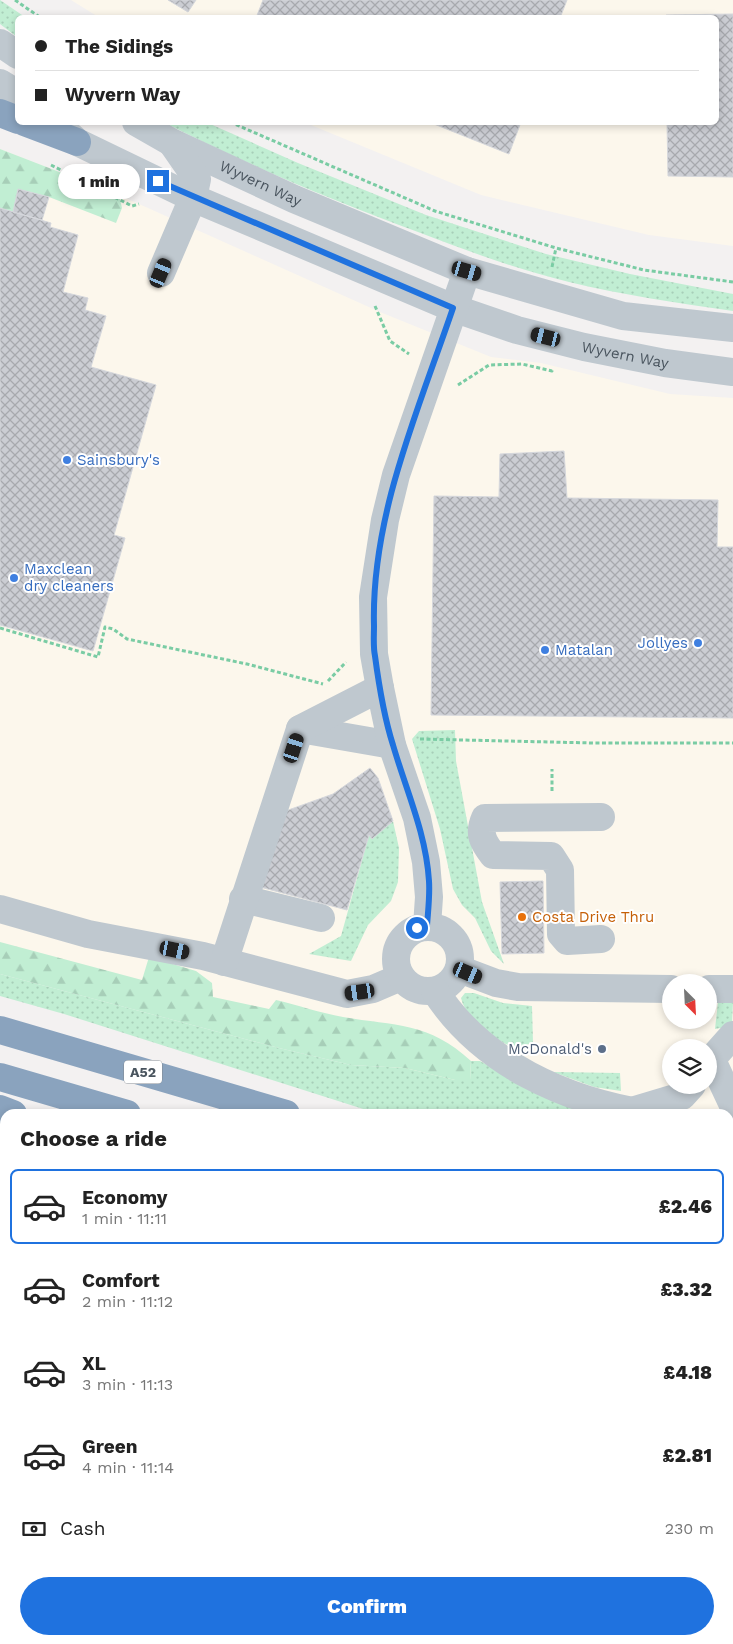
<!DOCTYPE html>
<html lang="en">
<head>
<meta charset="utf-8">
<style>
	body { margin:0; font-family:"Work Sans",sans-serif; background:#f6f6f6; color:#222; height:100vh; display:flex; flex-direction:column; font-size:19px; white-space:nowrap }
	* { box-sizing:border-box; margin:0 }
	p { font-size:16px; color:#767676 }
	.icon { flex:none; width:28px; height:28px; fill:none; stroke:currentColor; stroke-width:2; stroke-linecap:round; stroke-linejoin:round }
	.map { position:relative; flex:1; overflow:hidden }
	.sheet { position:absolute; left:0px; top:1109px; width:734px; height:536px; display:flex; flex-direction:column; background:#fff; border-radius:15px 15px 0 0; box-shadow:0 2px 8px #0003 }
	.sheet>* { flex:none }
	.guide { position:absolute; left:15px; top:15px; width:704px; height:110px; border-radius:8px; box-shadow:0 2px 8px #0003; display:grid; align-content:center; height:110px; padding:0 20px; background:#fff }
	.needle { width:32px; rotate:156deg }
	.controls { position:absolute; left:662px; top:974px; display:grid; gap:10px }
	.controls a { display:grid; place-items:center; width:55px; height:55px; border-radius:50%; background:#fff; box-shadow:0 2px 8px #0003; font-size:25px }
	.end { position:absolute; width:22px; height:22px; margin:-11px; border:6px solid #1f72df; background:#fff; box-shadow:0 0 0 2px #fff }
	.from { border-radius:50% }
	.bubble { position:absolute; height:35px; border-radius:18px; background:#fff; box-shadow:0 2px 8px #0003; font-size:16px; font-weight:800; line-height:35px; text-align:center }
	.car { position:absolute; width:15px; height:30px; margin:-15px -8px; border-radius:6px; box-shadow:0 0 4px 1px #0007; background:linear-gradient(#222 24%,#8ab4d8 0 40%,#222 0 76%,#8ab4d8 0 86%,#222 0) }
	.guide b { display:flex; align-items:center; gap:18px; height:48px; font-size:19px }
	.guide b+b { border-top:1px solid #e0e0e0 }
	.guide i { width:12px; height:12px; background:#222 }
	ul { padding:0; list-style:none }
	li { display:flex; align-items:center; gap:15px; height:75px; margin:0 10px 8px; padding:0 10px; border:2px solid transparent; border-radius:8px }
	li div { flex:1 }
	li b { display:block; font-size:19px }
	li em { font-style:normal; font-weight:800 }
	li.on { border-color:#1f72df }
	li>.icon { width:45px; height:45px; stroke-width:1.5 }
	h2 { padding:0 20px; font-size:22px; line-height:60px }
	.pay { display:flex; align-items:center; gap:12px; height:55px; padding:0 20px; font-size:19px }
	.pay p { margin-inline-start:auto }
	.action { display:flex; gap:10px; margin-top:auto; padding:10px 20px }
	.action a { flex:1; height:58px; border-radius:30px; background:#1f72df; color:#fff; font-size:20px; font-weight:800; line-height:58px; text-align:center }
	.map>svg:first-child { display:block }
	.commercial { fill:#fcf7ec; fill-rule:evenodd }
	.education { fill:#e4e2e3 }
	.grass { fill:url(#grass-dots) }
	.forest { fill:url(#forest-firs) }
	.building { fill:url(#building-cross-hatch); stroke:#d5d7dc }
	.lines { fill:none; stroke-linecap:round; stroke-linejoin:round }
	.path { stroke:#7acca4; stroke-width:3; stroke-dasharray:4 2.5; stroke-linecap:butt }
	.minor { stroke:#bfc8cf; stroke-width:28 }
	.highway { stroke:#8aa3be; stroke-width:28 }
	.route { stroke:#1f72df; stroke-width:6 }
	.shop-dot { fill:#3f7fe0; stroke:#fff; stroke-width:2 }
	.food-dot { fill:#e8710a; stroke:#fff; stroke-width:2 }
	.service-dot { fill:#5c6f8a; stroke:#fff; stroke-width:2 }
	.labels { text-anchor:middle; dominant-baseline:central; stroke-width:4; stroke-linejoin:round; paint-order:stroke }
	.shield { fill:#fff; stroke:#80878e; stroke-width:1 }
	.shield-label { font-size:14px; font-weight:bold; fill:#49545e }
	.street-label { font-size:15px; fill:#49545e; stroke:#fff }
	.shop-label { font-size:15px; fill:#366cbe; stroke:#fff; text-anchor:start }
	.food-label { font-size:15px; fill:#c56008; stroke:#fff; text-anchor:start }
	.service-label { font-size:15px; fill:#4e5e75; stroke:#fff; text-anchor:end }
</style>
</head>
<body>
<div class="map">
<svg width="733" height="1644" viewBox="0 0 733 1644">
	<defs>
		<pattern id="grass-dots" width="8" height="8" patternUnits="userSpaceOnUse" patternTransform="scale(1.25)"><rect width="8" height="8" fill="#c1eed3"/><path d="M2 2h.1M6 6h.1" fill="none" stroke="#a7ceb8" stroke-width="1.8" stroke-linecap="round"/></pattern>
		<pattern id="forest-firs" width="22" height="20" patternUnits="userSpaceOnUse" patternTransform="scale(1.25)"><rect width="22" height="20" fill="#c1eed3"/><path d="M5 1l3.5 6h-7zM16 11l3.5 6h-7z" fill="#a7ceb8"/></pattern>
		<pattern id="building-cross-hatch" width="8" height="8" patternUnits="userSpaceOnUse" patternTransform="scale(1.25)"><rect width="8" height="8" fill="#cbcdd3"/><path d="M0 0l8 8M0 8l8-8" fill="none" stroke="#a7a9ae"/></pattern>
	</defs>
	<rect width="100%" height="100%" fill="#f3f1f1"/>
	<!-- commercial -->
	<path class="commercial" d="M71,0H733V246L649,235L481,195L306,123L716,122V18H100Z
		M0,149L119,195L380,312L491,357L541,363L670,394L733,398V1148L729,1114H561L0,965ZM671,982H709V1020H671ZM671,1048H709V1085H671Z"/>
	<!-- education -->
	<path class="education" d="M733,1613V1644H617L632,1640H729V1614Z"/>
	<!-- grass -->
	<path class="grass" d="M0,0L25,17L18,18L17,37L0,24Z
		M165,123H208L298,163L426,215L546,254L630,274L733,294V311C678,303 623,295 569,282C518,270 468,251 418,232C331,200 248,165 165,123Z
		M455,730L456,761L482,902L504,964L491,951L475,918L462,905L453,889L440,829L412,739L419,731Z
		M393,821L399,848L398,882L391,901L368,925L351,961L309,954L341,936L369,835L372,839Z
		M0,974L279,1048L351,1065L405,1068L455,1080H470L471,1061H480L550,1099L592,1114H379L64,1014L0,996Z
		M465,993H474L503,1003L532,1006L533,1043L514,1048C494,1039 466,1020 461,998Z
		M718,1002H733L732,1026L715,1029Z
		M553,1072L620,1073L621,1091L594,1087Z
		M0,1119L5,1121V1374L0,1375Z
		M729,1137H733V1192H729Z
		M729,1308L733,1309V1613L729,1614Z
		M0,1428L5,1429V1618L0,1616Z
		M113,1640H632L617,1644H148Z"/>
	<!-- forest -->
	<path class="forest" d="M0,149L119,195L122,208L116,223L49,197L18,189L13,212L0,208Z
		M0,942L142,980L149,957L196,971L212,983L213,997L269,1009L276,1000C298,1005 320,1013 343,1017C395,1026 429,1022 471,1061L470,1080H455L405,1068L351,1065L279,1048L0,974Z
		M5,1218V1374L0,1375V1220Z
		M733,1371V1512L729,1514V1380Z
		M0,1454L5,1455V1552L0,1550Z"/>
	<!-- building -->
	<path class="building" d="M168,0H196L188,12Z
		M263,0H567L560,18H256Z
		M733,14V177L668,176L667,122H716V18H666V15Z
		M429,122H521L509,154Z
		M18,189L49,197L42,220L13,212Z
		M0,208L51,223L50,227L78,235L63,292L88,298L85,310L106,316L91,367L156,385L114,535L125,538L93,651L0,625Z
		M564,451L567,498L718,500L717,547H733V718L431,715L434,496L499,497L500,454Z
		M370,768L378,778L393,821L372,839L369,835L347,910L260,887L280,813L333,794Z
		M543,881L544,953L502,954L500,882Z"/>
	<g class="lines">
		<!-- path -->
		<path class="path" d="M15,0L41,18
			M230,122L435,211L556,248L644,270L733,282
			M51,165L132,206L139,204
			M552,267L556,248
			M375,306L390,341L409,354
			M458,385L489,365L522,364L552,371L553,368
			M0,628L98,657L105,627L113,629L127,639L247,664L323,684
			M328,681L346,662
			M420,739L593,743H733
			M552,791V769
			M729,1540L733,1538
			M0,1573L5,1574
			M125,1640V1644
			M385,1640L387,1644"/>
		<!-- minor -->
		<g class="minor">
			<path d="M0,43L18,55"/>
			<path d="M0,83L18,94"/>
			<path id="s1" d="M136,122L171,142L294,199L467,271L623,316L733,328"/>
			<path id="s2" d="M59,126L77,142L193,198L453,308L517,330L584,347L665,363L733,372"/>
			<path d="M161,273L193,198L197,179L172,143"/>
			<path d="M300,729L392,745"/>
			<path d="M601,817L485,818C478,834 483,842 493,855L551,856L560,870L561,934L567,941L601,939"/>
			<path d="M243,899L321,918"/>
			<path d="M0,909L88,934L203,956L347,994L373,989L401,977"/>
			<path d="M427,926L429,897L426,862L417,818L392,745L380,688L374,654L373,597L385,520L396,475L467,271"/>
			<circle cx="428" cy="959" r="32"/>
			<path d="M224,962L300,729L380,688"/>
			<path d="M459,969L496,983L518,987L671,989"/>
			<path d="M709,989H733"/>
			<path d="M435,991C482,1064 566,1101 650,1114"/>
			<path d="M711,1058L733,1105"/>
			<path d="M709,1062L733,1035"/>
			<path d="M632,1111L682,1096L692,1085"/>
			<path d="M729,1125L733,1126"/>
		</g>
		<!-- highway -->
		<path class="highway" d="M0,113L18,120
			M24,122L77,142
			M0,1030L286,1114
			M0,1077L127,1114
			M0,1109L13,1114
			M729,1225L733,1226
			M729,1274L733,1275
			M729,1302H733
			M0,1392L5,1391
			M0,1418L5,1419"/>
	</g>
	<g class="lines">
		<!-- route -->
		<path class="route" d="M158,181L453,308C418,411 371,516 374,626C374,636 373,647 375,656C379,686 384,717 393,745C406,790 426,833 429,881C430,896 428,911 427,926L417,928"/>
	</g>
	<!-- markers -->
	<g class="shop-dot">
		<circle cx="67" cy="460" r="5"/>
		<circle cx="14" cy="578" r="5"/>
		<circle cx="698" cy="643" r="5"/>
		<circle cx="545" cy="650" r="5"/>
	</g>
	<circle class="food-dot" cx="522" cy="917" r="5"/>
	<circle class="service-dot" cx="602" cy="1049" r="5"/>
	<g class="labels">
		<!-- shield labels -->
		<rect class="shield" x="124" y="1060.5" width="38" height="23" rx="4"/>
		<g class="shield-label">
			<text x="143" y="1072">A52</text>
		</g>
		<!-- street labels -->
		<g class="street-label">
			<text stroke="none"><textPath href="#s1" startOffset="139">Wyvern Way</textPath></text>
			<text stroke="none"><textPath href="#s2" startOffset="614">Wyvern Way</textPath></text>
		</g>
		<!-- shop labels -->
		<g class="shop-label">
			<text x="77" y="460">Sainsbury's</text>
			<text x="24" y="569">Maxclean<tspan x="24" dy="17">dry cleaners</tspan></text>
			<text x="688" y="643" text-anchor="end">Jollyes</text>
			<text x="555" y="650">Matalan</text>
		</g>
		<!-- food labels -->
		<g class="food-label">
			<text x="532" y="917">Costa Drive Thru</text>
		</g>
		<!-- service labels -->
		<g class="service-label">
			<text x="592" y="1049">McDonald's</text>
		</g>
	</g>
</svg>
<div class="controls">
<a><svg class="needle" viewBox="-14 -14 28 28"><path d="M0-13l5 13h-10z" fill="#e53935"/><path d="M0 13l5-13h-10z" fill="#767676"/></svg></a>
<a><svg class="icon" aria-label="layers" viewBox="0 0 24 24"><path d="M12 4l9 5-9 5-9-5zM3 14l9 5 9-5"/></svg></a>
</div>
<i class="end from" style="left:417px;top:928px"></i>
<i class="end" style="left:158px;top:181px"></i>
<div class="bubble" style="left:58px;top:164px;width:82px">1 min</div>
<i class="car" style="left:467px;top:271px;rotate:106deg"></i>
<i class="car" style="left:161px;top:273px;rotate:23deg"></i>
<i class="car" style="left:546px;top:337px;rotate:284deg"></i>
<i class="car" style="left:294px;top:748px;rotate:18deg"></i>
<i class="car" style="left:175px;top:950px;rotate:102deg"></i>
<i class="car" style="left:468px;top:973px;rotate:113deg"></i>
<i class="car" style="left:360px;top:992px;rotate:262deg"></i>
<div class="guide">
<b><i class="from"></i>The Sidings</b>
<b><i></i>Wyvern Way</b>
</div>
<section class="sheet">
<h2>Choose a ride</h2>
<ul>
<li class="on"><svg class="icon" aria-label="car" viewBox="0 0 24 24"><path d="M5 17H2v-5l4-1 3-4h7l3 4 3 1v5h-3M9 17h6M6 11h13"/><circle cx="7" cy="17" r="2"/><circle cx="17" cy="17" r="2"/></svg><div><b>Economy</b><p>1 min · 11:11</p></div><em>£2.46</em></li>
<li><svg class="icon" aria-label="car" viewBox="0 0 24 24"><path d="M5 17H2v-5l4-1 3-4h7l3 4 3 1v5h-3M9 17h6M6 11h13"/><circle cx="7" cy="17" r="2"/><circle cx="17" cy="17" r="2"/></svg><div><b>Comfort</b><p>2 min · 11:12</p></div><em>£3.32</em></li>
<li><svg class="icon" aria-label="car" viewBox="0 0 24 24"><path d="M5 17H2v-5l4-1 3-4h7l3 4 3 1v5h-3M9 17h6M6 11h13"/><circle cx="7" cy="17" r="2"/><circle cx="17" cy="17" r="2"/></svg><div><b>XL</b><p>3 min · 11:13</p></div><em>£4.18</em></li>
<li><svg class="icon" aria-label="car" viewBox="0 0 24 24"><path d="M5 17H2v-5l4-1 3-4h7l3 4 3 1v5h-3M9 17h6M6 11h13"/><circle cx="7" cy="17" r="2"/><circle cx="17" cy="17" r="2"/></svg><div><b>Green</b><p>4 min · 11:14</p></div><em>£2.81</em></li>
</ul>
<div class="pay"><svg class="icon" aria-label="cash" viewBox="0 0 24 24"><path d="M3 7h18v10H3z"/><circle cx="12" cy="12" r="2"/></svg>Cash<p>230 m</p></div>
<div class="action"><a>Confirm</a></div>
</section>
</div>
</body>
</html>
